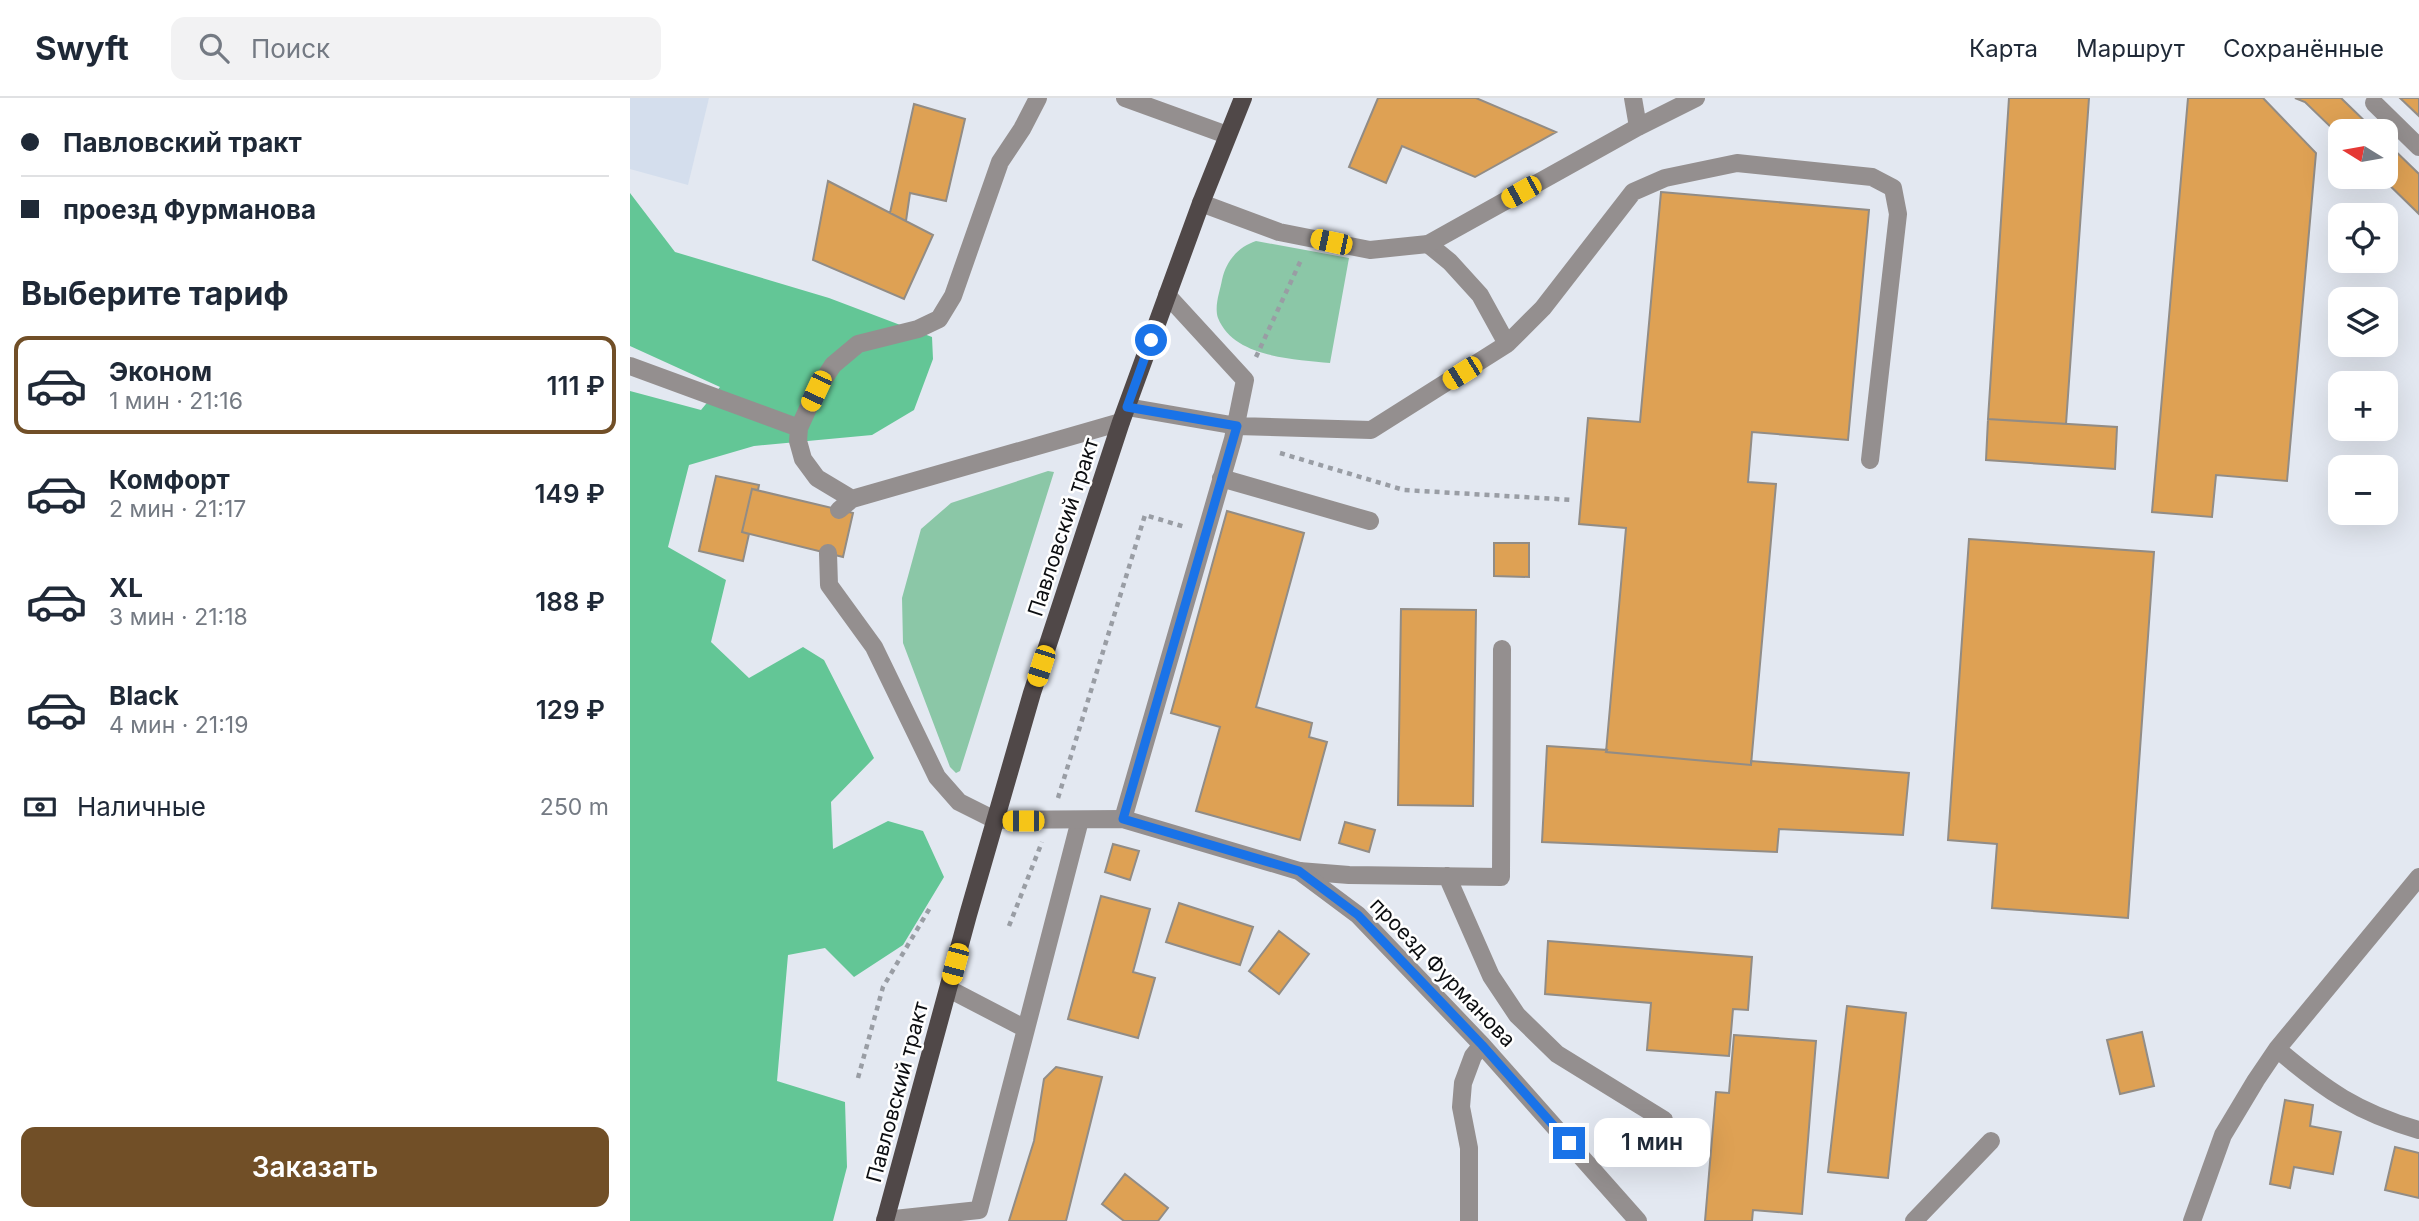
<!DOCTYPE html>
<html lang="ru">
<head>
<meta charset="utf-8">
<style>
	body { margin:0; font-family:Inter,sans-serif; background:#f2f2f3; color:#1f2937; height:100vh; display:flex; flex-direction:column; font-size:26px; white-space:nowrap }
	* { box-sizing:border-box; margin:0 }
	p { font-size:23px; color:#747a83 }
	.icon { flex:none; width:38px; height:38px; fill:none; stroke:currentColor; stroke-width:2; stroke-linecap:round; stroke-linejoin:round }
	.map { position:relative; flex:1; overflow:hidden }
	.panel { display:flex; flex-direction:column; background:#fff; width:630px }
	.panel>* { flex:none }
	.banner { display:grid; align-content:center; height:154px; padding:0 21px; background:#fff }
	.needle { width:46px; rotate:281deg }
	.buttons { position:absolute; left:1698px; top:21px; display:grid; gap:14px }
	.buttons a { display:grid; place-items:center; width:70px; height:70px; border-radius:14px; background:#fff; box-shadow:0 7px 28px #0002; font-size:35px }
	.end { position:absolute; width:32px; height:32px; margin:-16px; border:9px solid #1a73e8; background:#fff; box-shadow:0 0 0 4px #fff }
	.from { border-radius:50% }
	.bubble { position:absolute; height:49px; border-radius:14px; background:#fff; box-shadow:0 7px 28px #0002; font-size:23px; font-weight:600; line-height:49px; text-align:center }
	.car { position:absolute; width:21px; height:42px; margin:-21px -10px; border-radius:9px; box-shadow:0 0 5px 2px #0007; background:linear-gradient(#f5c518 24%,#345 0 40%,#f5c518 0 76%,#345 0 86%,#f5c518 0) }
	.banner b { display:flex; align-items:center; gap:24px; height:66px; font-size:26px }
	.banner b+b { border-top:2px solid #e0e1e3 }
	.banner i { width:18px; height:18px; background:#1f2937 }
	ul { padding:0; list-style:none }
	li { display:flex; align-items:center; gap:21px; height:98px; margin:0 14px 10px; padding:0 7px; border:4px solid transparent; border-radius:14px }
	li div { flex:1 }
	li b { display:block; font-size:26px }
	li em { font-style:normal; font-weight:600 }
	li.on { border-color:#714f27 }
	li>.icon { width:63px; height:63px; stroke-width:1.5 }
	h2 { padding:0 21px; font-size:32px; line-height:84px }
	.pay { display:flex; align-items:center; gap:18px; height:77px; padding:0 21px; font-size:26px }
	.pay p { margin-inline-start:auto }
	.button { display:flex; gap:14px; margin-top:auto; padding:14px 21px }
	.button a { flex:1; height:80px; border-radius:14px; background:#714f27; color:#fff; font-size:28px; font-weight:600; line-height:80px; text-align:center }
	header { display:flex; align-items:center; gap:42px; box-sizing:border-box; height:98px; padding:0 35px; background:#fff; border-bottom:2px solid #e0e1e3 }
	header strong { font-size:33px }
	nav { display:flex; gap:38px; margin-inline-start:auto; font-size:24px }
	.search { width:490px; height:63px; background:#f2f2f3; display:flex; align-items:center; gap:18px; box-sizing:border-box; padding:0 24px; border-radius:14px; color:#747a83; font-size:26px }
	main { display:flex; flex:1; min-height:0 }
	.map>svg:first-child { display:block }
	.built { fill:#d4deed }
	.green { fill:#8bc7a7 }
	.forest { fill:#63c696 }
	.building { fill:#dea154; stroke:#928c85; stroke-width:2 }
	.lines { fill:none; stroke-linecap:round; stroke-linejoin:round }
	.path { stroke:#999da4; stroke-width:4.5; stroke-dasharray:5 5; stroke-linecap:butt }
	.service { stroke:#948f8f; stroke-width:18 }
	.minor { stroke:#948f8f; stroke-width:18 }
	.primary { stroke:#504848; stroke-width:18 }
	.route { stroke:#1a73e8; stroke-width:9 }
	.labels { text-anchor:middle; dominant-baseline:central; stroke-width:5; stroke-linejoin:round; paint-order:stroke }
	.street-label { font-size:21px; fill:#0c0e11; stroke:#fff }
</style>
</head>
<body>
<header>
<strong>Swyft</strong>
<div class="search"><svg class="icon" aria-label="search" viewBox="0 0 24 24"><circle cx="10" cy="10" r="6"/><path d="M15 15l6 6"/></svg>Поиск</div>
<nav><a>Карта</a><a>Маршрут</a><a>Сохранённые</a></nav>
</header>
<main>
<section class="panel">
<div class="banner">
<b><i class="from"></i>Павловский тракт</b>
<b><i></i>проезд Фурманова</b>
</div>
<h2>Выберите тариф</h2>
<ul>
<li class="on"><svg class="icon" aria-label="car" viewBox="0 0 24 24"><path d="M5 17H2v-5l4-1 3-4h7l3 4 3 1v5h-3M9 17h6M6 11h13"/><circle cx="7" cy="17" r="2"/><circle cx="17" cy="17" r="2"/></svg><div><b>Эконом</b><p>1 мин · 21:16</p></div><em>111 ₽</em></li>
<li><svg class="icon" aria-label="car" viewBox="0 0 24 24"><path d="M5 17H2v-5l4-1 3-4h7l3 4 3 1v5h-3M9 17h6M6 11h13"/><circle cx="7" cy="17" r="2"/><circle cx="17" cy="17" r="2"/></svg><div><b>Комфорт</b><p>2 мин · 21:17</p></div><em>149 ₽</em></li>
<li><svg class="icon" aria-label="car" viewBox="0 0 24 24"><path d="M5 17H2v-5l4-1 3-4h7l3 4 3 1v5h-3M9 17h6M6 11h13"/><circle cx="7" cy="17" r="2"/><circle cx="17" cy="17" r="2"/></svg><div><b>XL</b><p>3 мин · 21:18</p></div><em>188 ₽</em></li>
<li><svg class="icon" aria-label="car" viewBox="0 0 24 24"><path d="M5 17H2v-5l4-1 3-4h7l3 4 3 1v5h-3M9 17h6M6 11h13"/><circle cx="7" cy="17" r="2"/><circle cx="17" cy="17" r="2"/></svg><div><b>Black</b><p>4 мин · 21:19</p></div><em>129 ₽</em></li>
</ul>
<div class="pay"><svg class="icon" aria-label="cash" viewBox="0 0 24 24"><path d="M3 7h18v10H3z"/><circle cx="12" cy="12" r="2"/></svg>Наличные<p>250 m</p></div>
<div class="button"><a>Заказать</a></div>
</section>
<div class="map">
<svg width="1789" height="1123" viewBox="0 0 1789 1123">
	<rect width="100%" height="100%" fill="#e3e8f1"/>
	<!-- built -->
	<path class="built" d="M0,0H79L58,87L0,71Z"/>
	<!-- green -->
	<path class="green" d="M626,143L719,160L700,265C664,261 604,260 588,220C584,208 590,193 592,182C596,163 608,149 626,143Z
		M418,373L424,374L330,673L326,675L320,669L273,545L272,500L291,431L321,405Z"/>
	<!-- forest -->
	<path class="forest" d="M0,95L45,154L199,200L302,239L303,261L284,312L242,337L124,348L59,367L38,449L96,482L81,544L119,580L173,549L194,562L244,660L201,704L203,751L258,723L293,733L314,779L273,847L224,879L195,850L158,857L147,983L215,1004L217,1069L203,1123H0V293L71,312L90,289L0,248Z"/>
	<!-- building -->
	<path class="building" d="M748,0H846L926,34L845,79L772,48L756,85L719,69Z
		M1379,0H1459L1436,326L1358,321Z
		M1558,0H1633L1686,55L1657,383L1586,377L1582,419L1522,414Z
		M1665,0H1711L1745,33H1710V38L1675,4Z
		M1770,0H1789V18Z
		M284,6L335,21L316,103L280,95L276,123L260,115Z
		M1755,43L1789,76V116L1751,79H1755Z
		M198,83L303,137L274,201L183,162Z
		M1031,94L1239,112L1218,342L1122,334L1118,384L1146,386L1121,667L976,654L996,430L949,426L958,320L1010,324Z
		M1358,321L1487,329L1485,371L1356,362Z
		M86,378L129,387L128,392L122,391L112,434L119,436L113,463L69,453Z
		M122,391L223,415L213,459L112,434Z
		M597,413L674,435L626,609L682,625L679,639L697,644L670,742L566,713L590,629L541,615Z
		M1339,441L1524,454L1498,820L1362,810L1367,746L1318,742Z
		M864,445H899V479L864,478Z
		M771,511L846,512L843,708L768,707Z
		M917,648L977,652L976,654L1121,667V663L1279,675L1273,737L1149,731L1147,754L912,744Z
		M715,724L745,732L739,754L709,745Z
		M483,746L509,753L500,782L475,774Z
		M471,798L520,811L503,874L525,880L508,940L438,921Z
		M549,805L623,829L610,867L536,844Z
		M649,833L679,856L649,896L619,873Z
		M918,843L1122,859L1118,912L1103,911L1099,958L1017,952L1021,905L915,896Z
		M1217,908L1276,915L1258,1080L1198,1074Z
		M1512,934L1524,988L1490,996L1477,942Z
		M1104,937L1186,943L1172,1116L1123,1112L1122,1123H1075L1086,994L1099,995Z
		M426,969L472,979L436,1123H379L404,1043L414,981Z
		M1655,1002L1683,1007L1680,1028L1711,1034L1703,1076L1664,1069L1660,1090L1640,1086Z
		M1765,1049L1789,1055V1100L1755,1092Z
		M495,1076L538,1110L528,1123H494L472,1106Z"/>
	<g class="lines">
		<!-- path -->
		<path class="path" d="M626,259L671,162
			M650,355L774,392L944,402
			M428,700L515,417L555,429
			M379,828L412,744
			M228,980L253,889L301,808"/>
		<!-- service -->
		<path class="service" d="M495,0L597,37
			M1744,5L1789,49
			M877,246L913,210L1003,94L1035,80L1107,65L1242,79L1263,90L1268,116L1240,362
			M0,268L169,330
			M497,309L607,328L741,332L877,246L850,197L820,164L798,146
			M591,380L740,423
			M222,401L187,380L173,361L168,343L169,330L186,293L203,267L228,246L288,231L309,221L323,198L370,64L392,31L408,0
			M209,412L222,401L491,324
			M198,455L199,487L244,549L307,679L329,704L365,722
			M493,721L603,341L615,282L537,197
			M669,773L719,777L871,779L872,551
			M817,778L861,878L887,917L927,956L1034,1022
			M396,931L450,722
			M255,1122L349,1112L396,931L319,891
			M1284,1123L1361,1043"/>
		<!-- minor -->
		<path class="minor" d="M1003,0L1008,29
			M571,105L649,134L740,152L798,146L1008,29L1066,0
			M365,722L493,721L669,773L728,817L852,947L1008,1123
			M1647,951C1694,991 1728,1015 1789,1032
			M839,1123V1050L831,1009L833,985L843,958L852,947
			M1562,1123L1593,1037L1626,982L1647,951L1789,779"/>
		<!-- primary -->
		<path class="primary" d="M255,1123L338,817L402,595L491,324L571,105L613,0"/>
	</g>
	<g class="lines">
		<!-- route -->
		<path class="route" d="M521,242L497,309L607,328L493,721L669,773L728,817L852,947L939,1045"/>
	</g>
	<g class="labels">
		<!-- street labels -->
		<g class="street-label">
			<text transform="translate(433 429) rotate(-72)">Павловский тракт</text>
			<text transform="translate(813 874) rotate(46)">проезд Фурманова</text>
			<text transform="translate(267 994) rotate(-75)">Павловский тракт</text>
		</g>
	</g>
</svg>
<div class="buttons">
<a><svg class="needle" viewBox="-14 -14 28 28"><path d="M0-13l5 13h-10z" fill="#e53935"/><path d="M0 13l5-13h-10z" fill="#747a83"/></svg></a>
<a><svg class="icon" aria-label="locate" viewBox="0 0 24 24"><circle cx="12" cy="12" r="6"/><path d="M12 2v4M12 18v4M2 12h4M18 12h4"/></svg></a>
<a><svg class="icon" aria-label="layers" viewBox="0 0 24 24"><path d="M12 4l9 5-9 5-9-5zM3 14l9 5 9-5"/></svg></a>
<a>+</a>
<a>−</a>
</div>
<i class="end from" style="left:521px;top:242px"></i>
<i class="end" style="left:939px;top:1045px"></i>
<div class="bubble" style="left:964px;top:1020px;width:116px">1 мин</div>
<i class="car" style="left:891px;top:94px;rotate:241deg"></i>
<i class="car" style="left:701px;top:144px;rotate:282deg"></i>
<i class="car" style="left:832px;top:275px;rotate:238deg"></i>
<i class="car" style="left:186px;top:293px;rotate:205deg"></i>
<i class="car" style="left:411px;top:568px;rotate:198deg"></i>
<i class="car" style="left:393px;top:723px;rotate:270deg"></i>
<i class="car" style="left:325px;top:866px;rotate:195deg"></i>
</div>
</main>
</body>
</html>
